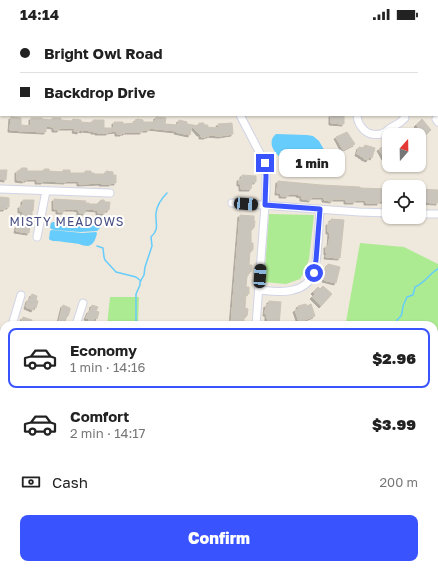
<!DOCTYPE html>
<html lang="en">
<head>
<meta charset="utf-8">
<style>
	body { margin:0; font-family:"Golos Text",sans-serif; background:#f2f2f2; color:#222; height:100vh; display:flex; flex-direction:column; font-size:15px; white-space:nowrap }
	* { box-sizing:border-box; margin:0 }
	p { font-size:13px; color:#767676 }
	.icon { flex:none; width:22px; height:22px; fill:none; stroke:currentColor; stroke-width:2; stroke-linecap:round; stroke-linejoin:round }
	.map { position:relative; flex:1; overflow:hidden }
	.side { position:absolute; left:0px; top:293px; width:438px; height:248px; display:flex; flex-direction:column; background:#fff; border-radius:12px 12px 0 0; box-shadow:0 1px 3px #0004 }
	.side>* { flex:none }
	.top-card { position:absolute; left:0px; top:0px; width:438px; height:88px; box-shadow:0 1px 3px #0004; display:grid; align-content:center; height:88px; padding:0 20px; background:#fff }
	.needle { width:26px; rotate:20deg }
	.controls { position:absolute; left:382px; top:100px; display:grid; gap:8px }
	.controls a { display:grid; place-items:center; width:44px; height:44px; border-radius:8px; background:#fff; box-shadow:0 1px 3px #0004; font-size:20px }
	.end { position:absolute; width:18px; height:18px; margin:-9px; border:5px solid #3954ff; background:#fff; box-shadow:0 0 0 2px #fff }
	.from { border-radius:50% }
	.bubble { position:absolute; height:28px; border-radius:8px; background:#fff; box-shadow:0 1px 3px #0004; font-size:13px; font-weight:800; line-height:28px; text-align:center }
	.car { position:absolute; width:12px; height:24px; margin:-12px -6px; border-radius:5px; box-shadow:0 0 3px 1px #0007; background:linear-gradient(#222 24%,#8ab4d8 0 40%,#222 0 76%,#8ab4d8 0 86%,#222 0) }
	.top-card b { display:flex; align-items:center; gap:14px; height:38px; font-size:15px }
	.top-card b+b { border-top:1px solid #e0e0e0 }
	.top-card i { width:10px; height:10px; background:#222 }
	ul { padding:7px 0 0; list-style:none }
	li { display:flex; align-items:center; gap:12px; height:60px; margin:0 8px 6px; padding:0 12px; border:2px solid transparent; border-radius:8px }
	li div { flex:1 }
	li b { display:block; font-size:15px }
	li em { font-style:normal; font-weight:800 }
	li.selected { border-color:#3954ff }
	li>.icon { width:36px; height:36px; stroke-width:1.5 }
	.pay { display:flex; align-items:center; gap:10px; height:44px; padding:0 20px; font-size:15px }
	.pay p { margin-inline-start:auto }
	.button { display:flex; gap:8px; margin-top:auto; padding:8px 20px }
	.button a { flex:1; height:46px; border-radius:8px; background:#3954ff; color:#fff; font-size:16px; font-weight:800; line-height:46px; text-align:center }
	.status { display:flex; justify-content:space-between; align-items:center; height:28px; padding:0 20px; background:#fff; direction:ltr }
	.status svg { height:11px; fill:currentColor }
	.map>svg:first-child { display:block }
	.green { fill:#adeb93 }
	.water { fill:#65ccfb }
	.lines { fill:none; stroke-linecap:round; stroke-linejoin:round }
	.stream { stroke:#65ccfb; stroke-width:1.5 }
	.building { fill:#cac5bc; stroke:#cbc4b6; filter:url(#shadow) }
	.minor-casing { stroke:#d1d4e6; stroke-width:9 }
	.highway-casing { stroke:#ccc; stroke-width:12 }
	.path { stroke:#ccc; stroke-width:1; stroke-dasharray:3 2; stroke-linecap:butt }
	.minor { stroke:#fff; stroke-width:7 }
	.highway { stroke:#ffa857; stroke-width:10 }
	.route { stroke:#3954ff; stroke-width:5 }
	.labels { text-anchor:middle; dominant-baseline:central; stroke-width:4; stroke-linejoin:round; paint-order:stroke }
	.neighbourhood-label { font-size:12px; letter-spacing:1px; fill:#474e82; stroke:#fff }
</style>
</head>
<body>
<div class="status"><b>14:14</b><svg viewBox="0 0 49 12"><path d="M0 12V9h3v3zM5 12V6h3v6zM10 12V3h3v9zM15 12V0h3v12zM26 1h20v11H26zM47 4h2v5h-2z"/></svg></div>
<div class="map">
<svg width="438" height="541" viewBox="0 0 438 541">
	<defs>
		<filter id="shadow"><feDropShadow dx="-2" dy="2" stdDeviation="0" flood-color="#0004"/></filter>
	</defs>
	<rect width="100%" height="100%" fill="#efe8dc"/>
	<!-- green -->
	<path class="green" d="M11,0H173V1H11Z
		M269,186L314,187L309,231L305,243L300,251L286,256L264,254Z
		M360,215L404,219L438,236V321H434V297H344L346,294Z
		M110,269H139L138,297H107Z
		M438,358V415L434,418V360Z
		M4,404V537H269L263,541H0V405Z
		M438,509V541H393L399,537H434V512Z"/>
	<!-- water -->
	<path class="water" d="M276,106L307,107L313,108L319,113L326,125L327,130L325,131L282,130C273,125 267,113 276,106Z
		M53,194L91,197H99L101,199L97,203L80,204L55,202L51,201L50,199L51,195Z
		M52,202L82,205L96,204L97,205C96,210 94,217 88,218C85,218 82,217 79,216C70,215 61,213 53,213L50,212L49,211L50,203Z"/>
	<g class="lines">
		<!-- stream -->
		<path class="stream" d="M23,0L25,1
			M5,1L6,0
			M67,1V0
			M97,218L103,220L104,229L105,232L116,244L136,249L141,253
			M136,297V266L140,257V254L144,247L145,239L152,218L151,209C160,201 155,195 156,185C157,177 162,170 167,165
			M396,297L397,292L401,288L402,285L403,278L407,269L413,267L415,259C426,254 429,246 438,241
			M434,532L438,538
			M23,541L28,537
			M386,541L391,537"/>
	</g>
	<!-- building -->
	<path class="building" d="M331,87H344V96L331,95Z
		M11,89L21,90V97L31,98V90H42V91L52,92V90H61V92L72,93L73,91L81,92V94L93,95V92H104V100H114V94H123V96L135,95V92L138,91L143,92V94H155L156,89L166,90L165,96L178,97L179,92L187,94V96L199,98V95H204V97H208L207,99L219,100L218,96L232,95L233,106L220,108L209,107V108H206V109H201V106H199L192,98L190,107L176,104L177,103L149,100V102H142V104H125V105H122V106H117V103L108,104V105H97V104H93V103L83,102V103L80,102L79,104L74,103L75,100H60L59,102H54V99L46,98V104L25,103L10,102Z
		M422,91L431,102L425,107L424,106L421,109L415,102L418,99L416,97Z
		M347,104L355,116L343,122L336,109Z
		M365,117L375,120L372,130L369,129L368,132L363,130V129L360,128V127L357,126L359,119L364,120Z
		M387,117L389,120V127L384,130L379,121L384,118L385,119Z
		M21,140H27V143H44V141H49V143L63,144V142H70V145H85V143H91V145H94V146H106V143L113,144V147H116V155H111V156H101V155L79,156V153H66V154L43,153V154H37V151H27V152H25L24,153L17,152V143H21Z
		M0,142H7L6,152L0,151Z
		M242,147L256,148V154H252L251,161H241V156H239V151H242Z
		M278,153L321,157L360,159V160L389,161V173H379V175H366V172H355V174H346V171H333L332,173L324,172V169H311V172L302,171V168L298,167V166H288V168H281V165H277Z
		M420,161L438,162V175L419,174V163H420Z
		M0,169L9,170V179H6L5,181H0Z
		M54,171L86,173L85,175H89V176H99V174L101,172H104L105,174H110L109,182H105V185H98V182L88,181L85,182V185H79V182L75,181H64V184H58V181H54Z
		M23,172H34L33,183H32V187H29L28,197L30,198L29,205L16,203L17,198H20V196H21L23,183H20V178H23Z
		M240,187L254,188V193H255L254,200H251V215H253V222H250L249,237H252L251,244H248V248H247L246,259H249V266L246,265L245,280L248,281L247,288L244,287V297H231Z
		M331,191L344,192L340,230L326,229L327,225H326V218H329L330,204H328V195H331Z
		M328,236L340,239L336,255L324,252L326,247L323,246L325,240H327Z
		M323,258L332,266L321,278L312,269L315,266L313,264L318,259L320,261Z
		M32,266L37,268L36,272L38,273L36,280L34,279L33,282L26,279L28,272L30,271Z
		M269,273L281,274L279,297H268V291H267V286H265L266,277L268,278Z
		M306,276L307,278L311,276L315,288L299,294L295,282L299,281L298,278Z
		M63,277L70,280V282L68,288H67L64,297H58Z
		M92,277L98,279L96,283L99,284L97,291L94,290L92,297H88L89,291L86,290L89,283L91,282Z
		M23,289L32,292L31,297H22L23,295L21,294Z"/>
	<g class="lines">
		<defs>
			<path id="minor" d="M358,0V1
				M209,1L210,0
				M297,1L298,0
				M312,1L322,0
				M0,4L1,1
				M0,76H1
				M240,87L265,135L266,148V164L256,297
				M357,87C358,99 367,109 381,106C385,105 389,101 392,99C397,97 401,94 405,90L404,87
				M436,91L438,94
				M0,161L110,165
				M232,175L359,184L389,185
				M419,186H438
				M37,209L46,163
				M259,262C270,263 282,265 293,262C317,257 316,235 318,215C319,204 319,193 320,181
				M12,297L21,267
				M76,297L83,275
				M0,342L4,324
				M0,363L4,362"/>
			<path id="highway" d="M434,441L438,438
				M434,472L438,469
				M434,490L438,487
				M296,541L301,537
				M337,541L343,537
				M366,541L372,537"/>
		</defs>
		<!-- minor casing -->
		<use href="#minor" class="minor-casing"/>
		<!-- highway casing -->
		<use href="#highway" class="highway-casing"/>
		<!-- path -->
		<path class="path" d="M130,537L133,541
			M149,541L155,538L163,537"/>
		<!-- minor -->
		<use href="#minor" class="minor"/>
		<!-- highway -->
		<use href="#highway" class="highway"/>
	</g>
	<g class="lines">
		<!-- route -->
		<path class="route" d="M265,135L266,148L265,177L320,181L316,232L314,245"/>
	</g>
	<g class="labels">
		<!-- neighbourhood labels -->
		<g class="neighbourhood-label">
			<text x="67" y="193">MISTY MEADOWS</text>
		</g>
	</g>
</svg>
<div class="controls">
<a><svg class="needle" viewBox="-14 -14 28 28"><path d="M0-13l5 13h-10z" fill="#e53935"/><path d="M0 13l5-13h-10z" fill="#767676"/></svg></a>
<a><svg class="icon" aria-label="locate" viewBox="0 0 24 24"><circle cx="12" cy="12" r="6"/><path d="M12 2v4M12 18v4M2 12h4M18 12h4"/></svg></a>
</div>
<i class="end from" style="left:314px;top:245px"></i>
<i class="end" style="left:265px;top:135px"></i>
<div class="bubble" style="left:279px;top:121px;width:66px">1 min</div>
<i class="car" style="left:246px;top:176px;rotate:94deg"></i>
<i class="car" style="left:260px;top:248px;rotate:4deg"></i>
<div class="top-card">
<b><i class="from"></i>Bright Owl Road</b>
<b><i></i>Backdrop Drive</b>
</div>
<section class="side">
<ul>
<li class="selected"><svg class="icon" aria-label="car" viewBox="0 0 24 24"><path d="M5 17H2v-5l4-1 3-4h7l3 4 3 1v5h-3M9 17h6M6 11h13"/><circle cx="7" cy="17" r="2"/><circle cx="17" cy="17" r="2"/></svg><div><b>Economy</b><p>1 min · 14:16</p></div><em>$2.96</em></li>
<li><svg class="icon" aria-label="car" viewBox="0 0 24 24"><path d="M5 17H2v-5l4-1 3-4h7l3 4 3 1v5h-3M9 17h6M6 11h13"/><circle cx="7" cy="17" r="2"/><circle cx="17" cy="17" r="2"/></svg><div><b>Comfort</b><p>2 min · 14:17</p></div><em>$3.99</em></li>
</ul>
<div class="pay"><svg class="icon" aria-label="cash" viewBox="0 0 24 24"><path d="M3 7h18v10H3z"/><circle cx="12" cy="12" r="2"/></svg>Cash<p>200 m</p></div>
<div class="button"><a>Confirm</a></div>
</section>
</div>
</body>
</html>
